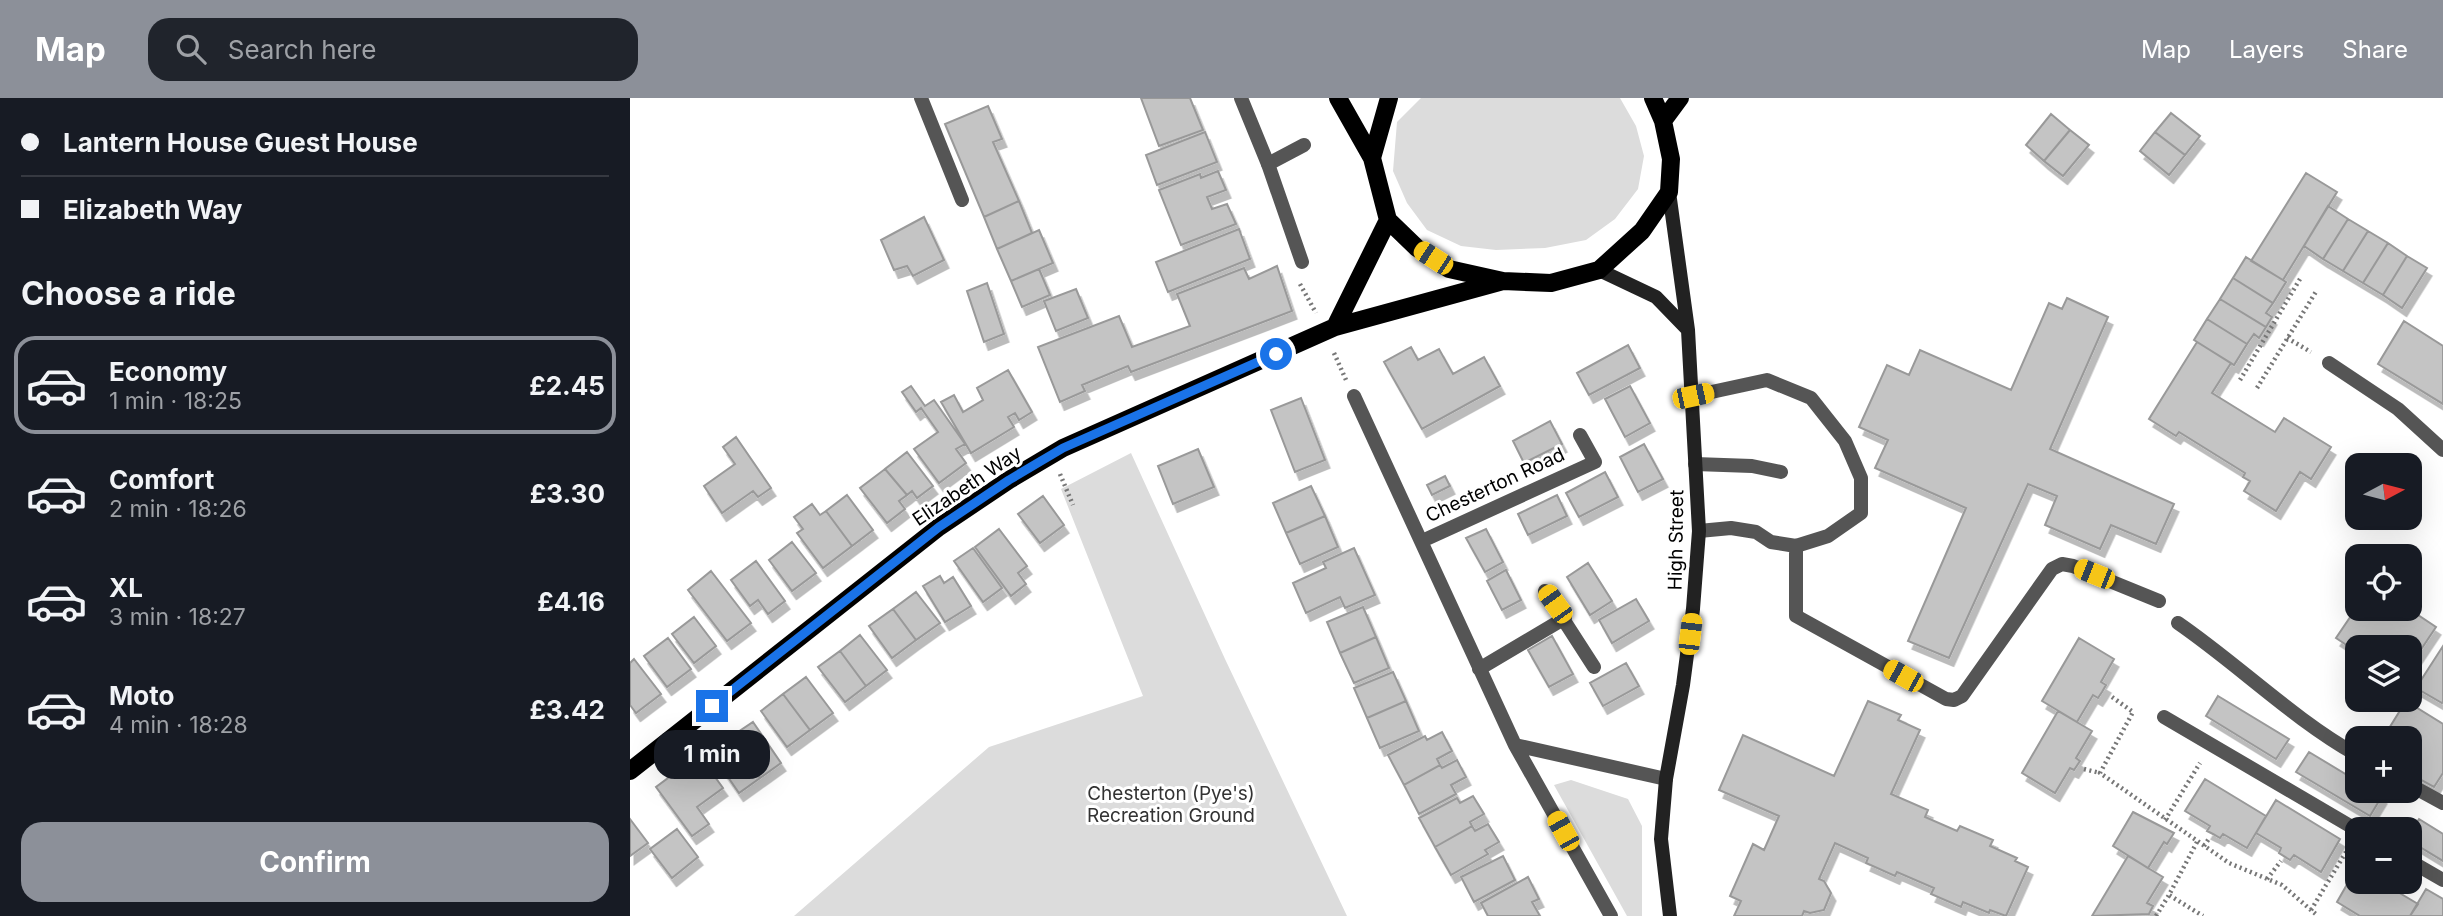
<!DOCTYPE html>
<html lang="en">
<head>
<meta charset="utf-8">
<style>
	body { margin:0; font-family:Inter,sans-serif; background:#20242c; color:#f1f3f6; height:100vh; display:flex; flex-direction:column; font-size:26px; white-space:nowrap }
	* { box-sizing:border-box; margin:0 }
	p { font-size:23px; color:#9ea1a6 }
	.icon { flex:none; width:38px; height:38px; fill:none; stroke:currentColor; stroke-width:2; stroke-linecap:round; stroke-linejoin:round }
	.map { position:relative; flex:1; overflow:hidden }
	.panel { display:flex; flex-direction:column; background:#171b24; width:630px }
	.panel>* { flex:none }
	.top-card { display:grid; align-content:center; height:154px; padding:0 21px; background:#171b24 }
	.needle { width:46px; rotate:83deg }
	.controls { position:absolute; left:1715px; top:355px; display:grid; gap:14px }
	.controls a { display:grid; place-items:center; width:77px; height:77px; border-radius:14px; background:#171b24; box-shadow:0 7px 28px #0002; font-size:35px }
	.end { position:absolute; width:32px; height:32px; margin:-16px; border:9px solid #1a73e8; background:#fff; box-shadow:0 0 0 4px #fff }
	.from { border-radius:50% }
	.bubble { position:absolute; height:49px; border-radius:21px; background:#171b24; box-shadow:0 7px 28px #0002; font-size:23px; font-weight:700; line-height:49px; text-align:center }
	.car { position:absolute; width:21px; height:42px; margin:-21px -10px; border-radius:9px; box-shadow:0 0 5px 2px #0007; background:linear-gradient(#f5c518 24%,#345 0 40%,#f5c518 0 76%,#345 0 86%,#f5c518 0) }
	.top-card b { display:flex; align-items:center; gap:24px; height:66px; font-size:26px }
	.top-card b+b { border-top:2px solid #363941 }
	.top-card i { width:18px; height:18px; background:#f1f3f6 }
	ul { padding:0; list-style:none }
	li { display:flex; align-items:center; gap:21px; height:98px; margin:0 14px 10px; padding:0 7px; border:4px solid transparent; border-radius:21px }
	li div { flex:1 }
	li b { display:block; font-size:26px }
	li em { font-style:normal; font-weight:700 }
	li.active { border-color:#8c9099 }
	li>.icon { width:63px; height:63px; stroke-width:1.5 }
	h2 { padding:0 21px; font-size:32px; line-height:84px }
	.button { display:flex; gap:14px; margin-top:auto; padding:14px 21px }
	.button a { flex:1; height:80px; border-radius:21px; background:#8c9099; color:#fff; font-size:28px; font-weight:700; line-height:80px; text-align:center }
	header { display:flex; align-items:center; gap:42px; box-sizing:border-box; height:98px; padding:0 35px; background:#8c9099; color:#fff }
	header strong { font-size:33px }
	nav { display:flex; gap:38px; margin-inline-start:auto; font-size:24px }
	.search { width:490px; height:63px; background:#20242c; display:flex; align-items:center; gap:18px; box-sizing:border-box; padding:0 24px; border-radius:21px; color:#9ea1a6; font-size:26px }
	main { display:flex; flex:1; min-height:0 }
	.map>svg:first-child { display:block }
	.green { fill:#dcdcdc }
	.building { fill:#c4c4c4; stroke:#999; stroke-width:2; filter:url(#shadow) }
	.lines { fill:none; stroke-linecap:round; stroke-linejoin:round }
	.path { stroke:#777; stroke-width:4.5; stroke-dasharray:2 3.5; stroke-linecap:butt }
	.lane { stroke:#555; stroke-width:14 }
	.street { stroke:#555; stroke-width:14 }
	.secondary { stroke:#222; stroke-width:14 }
	.primary { stroke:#000; stroke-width:18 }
	.route { stroke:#1a73e8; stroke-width:9 }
	.labels { text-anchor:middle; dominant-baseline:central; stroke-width:6; stroke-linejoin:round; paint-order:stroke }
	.street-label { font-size:19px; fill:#000; stroke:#fff }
	.park-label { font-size:19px; fill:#333; stroke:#fff }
</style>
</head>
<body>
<header>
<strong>Map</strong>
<div class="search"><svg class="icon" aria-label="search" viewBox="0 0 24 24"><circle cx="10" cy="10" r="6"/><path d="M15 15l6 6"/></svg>Search here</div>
<nav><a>Map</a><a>Layers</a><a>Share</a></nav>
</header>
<main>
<section class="panel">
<div class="top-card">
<b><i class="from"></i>Lantern House Guest House</b>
<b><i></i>Elizabeth Way</b>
</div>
<h2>Choose a ride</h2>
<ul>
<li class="active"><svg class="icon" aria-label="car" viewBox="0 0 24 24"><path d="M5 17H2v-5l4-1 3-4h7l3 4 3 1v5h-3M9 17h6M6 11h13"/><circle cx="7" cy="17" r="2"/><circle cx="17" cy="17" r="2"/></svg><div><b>Economy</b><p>1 min · 18:25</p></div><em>£2.45</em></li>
<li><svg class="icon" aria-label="car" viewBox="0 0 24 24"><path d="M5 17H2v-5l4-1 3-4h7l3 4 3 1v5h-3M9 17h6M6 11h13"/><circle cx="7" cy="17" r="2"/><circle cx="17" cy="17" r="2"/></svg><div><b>Comfort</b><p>2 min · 18:26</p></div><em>£3.30</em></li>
<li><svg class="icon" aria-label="car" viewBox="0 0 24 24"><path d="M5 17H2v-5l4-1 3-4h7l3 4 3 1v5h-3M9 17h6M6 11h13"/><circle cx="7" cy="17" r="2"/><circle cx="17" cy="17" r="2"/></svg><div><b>XL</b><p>3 min · 18:27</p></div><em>£4.16</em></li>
<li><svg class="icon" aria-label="car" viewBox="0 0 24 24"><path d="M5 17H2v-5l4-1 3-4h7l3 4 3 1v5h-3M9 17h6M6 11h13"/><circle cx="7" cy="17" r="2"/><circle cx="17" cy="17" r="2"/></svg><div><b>Moto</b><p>4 min · 18:28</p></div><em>£3.42</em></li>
</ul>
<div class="button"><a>Confirm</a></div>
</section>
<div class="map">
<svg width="1813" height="818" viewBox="0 0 1813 818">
	<defs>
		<filter id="shadow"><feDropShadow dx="4.5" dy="8" stdDeviation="0" flood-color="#0004"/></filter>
	</defs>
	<rect width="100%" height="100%" fill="#fff"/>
	<!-- green -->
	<path class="green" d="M791,0H990L1006,28L1014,58L1008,91L985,121L956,142L915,150L866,152L831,148L797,132L777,105L763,73L767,24Z
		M501,355L595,561L717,818H164L359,649L513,598L431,391Z
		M941,682L998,701L1012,728V818H997L924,687Z"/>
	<!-- building -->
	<path class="building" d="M511,0H560L573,32L529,48Z
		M358,8L372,41L363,44L389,103L354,119L315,26Z
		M1541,15L1570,38L1555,57L1525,34Z
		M1421,16L1440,32L1414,63L1396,47Z
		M1440,32L1459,47L1433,78L1414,63Z
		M575,34L587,64L527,87L516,57Z
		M1525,34L1555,57L1539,77L1510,53Z
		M588,73L596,92L577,99L582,111L597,106L606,126L551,147L529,92L570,76L571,80Z
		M1676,75L1707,94L1653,182L1621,163Z
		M389,103L402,135L367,151L354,119Z
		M1698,108L1718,121L1693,161L1674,148Z
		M294,119L314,162L283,178L277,168L264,172L251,142Z
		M1718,121L1738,133L1713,173L1693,161Z
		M609,131L620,161L538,194L526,164Z
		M409,132L423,165L381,183L367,151Z
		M1738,133L1758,145L1733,185L1713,173Z
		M1758,145L1777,158L1753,197L1733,185Z
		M1777,158L1797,170L1772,210L1753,197Z
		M1616,159L1656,184L1643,205L1603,180Z
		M647,168L662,213L501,274L498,268L452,287L455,293L430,304L408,249L489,218L502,249L560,228L547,196L614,170L619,181Z
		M409,171L420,197L392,209L381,183Z
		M1603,180L1643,205L1636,215L1642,219L1636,229L1590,201Z
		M357,185L374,236L354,244L337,193Z
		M446,191L458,220L426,233L414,203Z
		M1437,200L1478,219L1420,351L1544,406L1526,446L1481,427L1470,451L1415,427L1427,398L1398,386L1319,560L1278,543L1336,410L1245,370L1258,342L1229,329L1257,267L1279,277L1290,252L1381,292L1419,205L1432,211Z
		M1590,201L1636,229L1629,240L1624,236L1617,246L1577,221Z
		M1577,221L1617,246L1604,267L1564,242Z
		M1774,223L1813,248V306L1748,266Z
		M1567,244L1601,265L1582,295L1645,334L1654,320L1701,349L1681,381L1670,374L1646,413L1614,393L1620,383L1613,379L1615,375L1549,334L1546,338L1519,321Z
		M998,247L1010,270L959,297L947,275Z
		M781,249L788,262L809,251L823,276L854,259L870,288L792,331L754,264Z
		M378,272L402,314L389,322L385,315L378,319L384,329L341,355L311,304L324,297L333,314L353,302L347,290Z
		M281,288L295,308L304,302L335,346L326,351L336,365L309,385L284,351L308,334L291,310L286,314L272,294Z
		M1000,288L1020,325L995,339L975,301Z
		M671,300L695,362L665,374L641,312Z
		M920,323L932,346L894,365L883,343Z
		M106,339L141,390L128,399L123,393L92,415L74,388L105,366L93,349Z
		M1014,346L1033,381L1008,394L990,359Z
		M568,351L584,389L543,406L528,368Z
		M277,354L303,388L287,400L282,393L277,397L255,371Z
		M255,371L277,397L269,403L275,411L257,425L230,390Z
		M975,374L988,399L949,419L936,395Z
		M815,378L820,388L802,397L797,387Z
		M681,388L695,418L656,435L643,405Z
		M217,397L243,432L222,448L196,413Z
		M927,397L937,418L898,437L888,416Z
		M413,398L434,427L410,445L388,416Z
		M182,406L190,417L196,413L222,448L193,470L167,435L173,431L164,419Z
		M695,418L708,449L670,466L656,435Z
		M369,431L397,468L388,475L396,486L381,498L345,449Z
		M856,431L873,464L855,474L836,440Z
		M162,444L186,475L162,493L139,462Z
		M343,450L372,490L353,504L324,463Z
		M724,450L745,497L715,510L710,499L676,515L663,485L696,470L693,464Z
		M126,463L155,503L138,516L128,502L120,508L101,482Z
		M958,465L982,503L960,517L937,479Z
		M876,472L891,502L872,512L857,483Z
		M81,473L121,525L97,543L58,492Z
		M310,478L314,485L323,479L341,508L315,524L293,488Z
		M286,494L310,525L286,542L263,511Z
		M1006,501L1019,523L982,545L969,522Z
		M733,509L746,539L710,555L697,524Z
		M1727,509V511H1779L1806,529L1780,568V550H1727V554L1706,540Z
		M263,511L286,542L262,560L239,528Z
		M64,519L86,548L64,565L42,536Z
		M230,537L257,572L236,588L210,553Z
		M922,538L943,576L919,589L898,552Z
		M746,539L759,570L724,585L710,555Z
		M38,540L61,571L37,589L14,558Z
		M1449,540L1484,561L1471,584L1476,587L1472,594L1468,600L1463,597L1447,624L1412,603Z
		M1813,548V604L1812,605L1786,590Z
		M210,553L236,588L215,604L188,569Z
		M4,561L31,596L6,615L0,607V565Z
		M996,565L1009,588L973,608L960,585Z
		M763,574L776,603L737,620L724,590Z
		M176,579L203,615L180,632L153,596Z
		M153,596L180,632L157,649L131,613Z
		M1588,598L1659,641L1646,661L1576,618Z
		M776,603L789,633L750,650L737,620Z
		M1238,603L1271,617L1268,622L1290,632L1261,696L1298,712L1295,719L1327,733L1330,728L1363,742L1360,748L1387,760L1385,763L1398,769L1376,818L1360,812L1359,815L1333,804L1331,809L1301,796L1304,790L1267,774L1265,778L1236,765L1238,760L1205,745L1189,781L1194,783L1201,795L1194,812L1180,815L1174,813L1172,818H1104L1111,803L1100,798L1123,746L1134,752L1149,718L1089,692L1113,637L1204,678Z
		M1776,603L1813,626V675L1804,689L1780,676V640H1753Z
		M1428,613L1462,633L1446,660L1450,663L1444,672L1440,670L1425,695L1392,675Z
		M123,624L151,665L130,680L102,638Z
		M812,634L822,653L807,661L810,667L774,687L758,657L795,638L797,642Z
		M102,638L130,680L109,695L80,653Z
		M1679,654L1727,683V693H1744L1752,698L1740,718L1666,674Z
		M69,657L93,690L67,709L79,726L62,738L26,689Z
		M827,662L836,679L821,687L826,696L789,716L774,687L810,667L812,670Z
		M1575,681L1636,718L1617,750L1593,736L1590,740L1583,736L1577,733L1580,728L1555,713Z
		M843,698L854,716L840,724L842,728L805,749L789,720L827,700L830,705Z
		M1646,702L1710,741L1691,774L1664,757L1660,762L1649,755L1651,750L1626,735Z
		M1503,714L1544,735L1537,746L1534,744L1518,770L1483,748Z
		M0,721L18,745L0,758Z
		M1789,721L1813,736V763L1780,743V735Z
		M858,726L869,744L855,752L858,756L821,777L805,749L842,728L845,733Z
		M47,731L68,759L42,780L20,751Z
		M873,758L885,782L844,804L831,779Z
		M1498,758L1533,779L1517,805L1523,808L1519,816L1462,818Z
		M1727,769V784H1751L1788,806L1780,818H1730L1707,804Z
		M898,779L909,801L902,804L910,818H858L851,805Z
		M1796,791L1813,801V818H1780Z"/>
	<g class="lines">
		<!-- path -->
		<path class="path" d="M670,186L686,215
			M1657,240L1681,254
			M704,255L716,282
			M1610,282L1670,181
			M1627,290L1687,192
			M430,376L443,407
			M1482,599L1503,614L1470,675L1599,765L1652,787L1688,818
			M1454,671L1470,675
			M1535,722L1570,665
			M1567,744L1539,797L1573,818
			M1574,748L1580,739
			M1637,781L1651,763
			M1681,812L1716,754
			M1526,818L1539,797"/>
		<!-- lane -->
		<path class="lane" d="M638,66L674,47
			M1063,298L1137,282L1181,300L1215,343L1231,380V415L1198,438L1166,448L1141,444L1126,434L1101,430L1069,433
			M1065,366L1122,368L1151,374
			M1166,448V518L1316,601L1324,602L1332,598L1422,471L1432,466L1443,468L1529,503
			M1548,525C1609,567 1663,621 1727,657
			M1534,619L1727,732
			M1780,687L1813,705
			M1780,763L1813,782"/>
		<!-- street -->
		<path class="street" d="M291,0L332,102
			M611,0L638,66L672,164
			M1699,265L1768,311L1813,352
			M724,298L885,647L981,818
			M792,443L965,364L950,337
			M915,493L964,569
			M849,571L935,520
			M885,647L1036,681"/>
		<!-- secondary -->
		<path class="secondary" d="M1039,94L1058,232L1069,433L1063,511L1053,587L1036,681L1031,741L1040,818
			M969,172L1026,199L1058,232"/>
		<!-- primary -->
		<path class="primary" d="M708,0L742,60
			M759,0L742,60L758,122L787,150L819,171L873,183L921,185L969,172L1012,133L1039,94L1041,61L1033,23L1023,0
			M1033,23L1050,0
			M705,229L758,122
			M0,673L309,429L379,382L433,350L705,229L873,183"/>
	</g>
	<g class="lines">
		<!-- route -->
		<path class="route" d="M82,608L309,429L379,382L433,350L646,256"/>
	</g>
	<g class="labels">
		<!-- street labels -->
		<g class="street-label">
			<text transform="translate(865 387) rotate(-25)">Chesterton Road</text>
			<text transform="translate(337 388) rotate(-34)">Elizabeth Way</text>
			<text transform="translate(1046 442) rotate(-89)">High Street</text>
		</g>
		<!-- park labels -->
		<g class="park-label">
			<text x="541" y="695">Chesterton (Pye's)<tspan x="541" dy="22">Recreation Ground</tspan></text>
		</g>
	</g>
</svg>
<div class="controls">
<a><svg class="needle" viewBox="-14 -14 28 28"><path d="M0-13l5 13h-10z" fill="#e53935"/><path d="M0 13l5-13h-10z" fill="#9ea1a6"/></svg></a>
<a><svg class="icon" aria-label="locate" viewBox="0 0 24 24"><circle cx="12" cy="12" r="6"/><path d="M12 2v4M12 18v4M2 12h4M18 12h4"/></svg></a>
<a><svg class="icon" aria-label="layers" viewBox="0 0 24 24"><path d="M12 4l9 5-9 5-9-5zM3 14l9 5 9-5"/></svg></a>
<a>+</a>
<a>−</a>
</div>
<i class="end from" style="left:646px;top:256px"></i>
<i class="end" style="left:82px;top:608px"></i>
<div class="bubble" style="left:24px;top:632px;width:116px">1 min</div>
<i class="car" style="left:803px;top:160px;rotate:303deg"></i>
<i class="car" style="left:1063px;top:298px;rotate:78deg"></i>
<i class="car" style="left:1464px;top:476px;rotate:292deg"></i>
<i class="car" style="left:925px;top:506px;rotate:324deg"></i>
<i class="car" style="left:1060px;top:536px;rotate:7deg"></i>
<i class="car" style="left:1273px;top:578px;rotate:299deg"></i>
<i class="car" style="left:933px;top:733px;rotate:331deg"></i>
</div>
</main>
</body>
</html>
